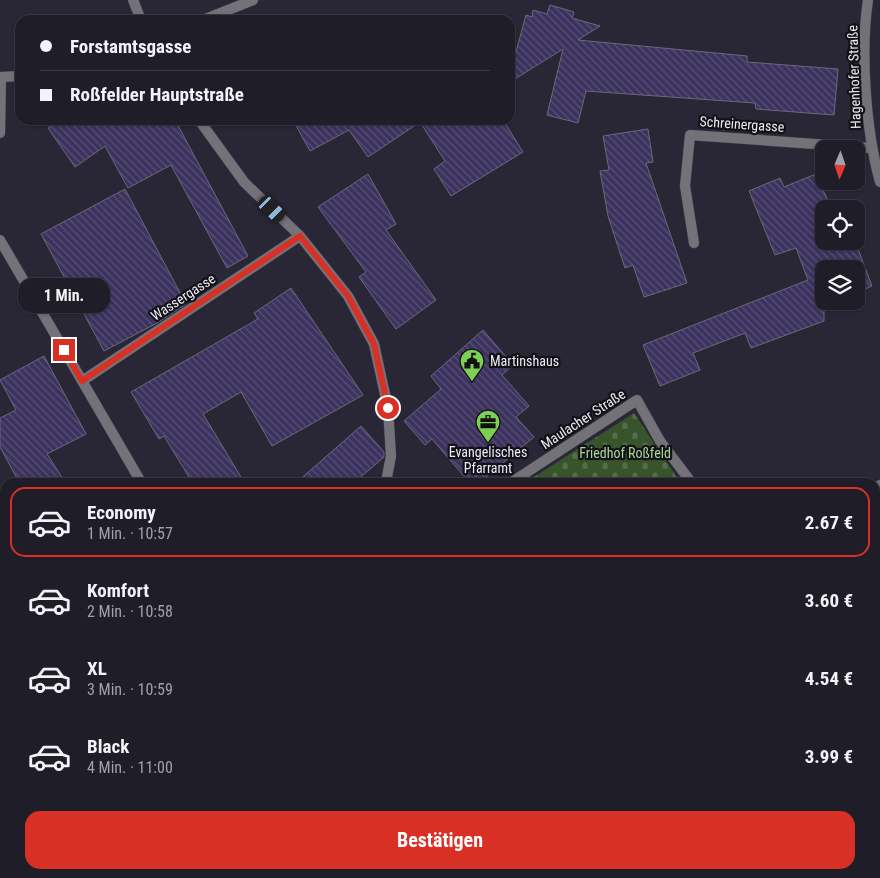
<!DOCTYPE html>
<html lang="de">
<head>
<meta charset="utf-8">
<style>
	body { margin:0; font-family:"Roboto Condensed",sans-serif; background:#272630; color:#f1f3f6; height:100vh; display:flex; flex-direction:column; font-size:19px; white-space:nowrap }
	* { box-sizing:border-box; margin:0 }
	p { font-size:16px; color:#a1a2a8 }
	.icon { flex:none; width:28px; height:28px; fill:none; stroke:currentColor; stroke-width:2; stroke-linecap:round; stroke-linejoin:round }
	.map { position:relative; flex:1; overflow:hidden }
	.details { position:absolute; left:0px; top:478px; width:880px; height:401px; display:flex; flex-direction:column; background:#1f1d28; border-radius:15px 15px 0 0; box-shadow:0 1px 4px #0004,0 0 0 1px #3c3b45 }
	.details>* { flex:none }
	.guide { position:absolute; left:15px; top:15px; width:500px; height:110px; border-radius:15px; box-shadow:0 1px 4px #0004,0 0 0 1px #3c3b45; display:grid; align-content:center; height:110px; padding:0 25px; background:#1f1d28 }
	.needle { width:32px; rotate:182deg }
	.tools { position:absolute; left:815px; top:140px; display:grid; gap:10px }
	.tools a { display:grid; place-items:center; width:50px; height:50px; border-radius:10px; background:#1f1d28; box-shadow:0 1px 4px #0004,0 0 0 1px #3c3b45; font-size:25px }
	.end { position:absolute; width:22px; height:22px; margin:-11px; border:6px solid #d93025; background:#fff; box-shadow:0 0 0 2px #fff }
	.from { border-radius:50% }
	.bubble { position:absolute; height:35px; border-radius:15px; background:#1f1d28; box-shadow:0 1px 4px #0004,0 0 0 1px #3c3b45; font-size:16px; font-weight:700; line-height:35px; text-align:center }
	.car { position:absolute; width:15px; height:30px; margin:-15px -8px; border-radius:6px; box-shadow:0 0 4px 1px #0007; background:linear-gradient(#222 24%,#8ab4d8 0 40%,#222 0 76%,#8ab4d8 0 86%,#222 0) }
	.guide b { display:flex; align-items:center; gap:18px; height:48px; font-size:19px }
	.guide b+b { border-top:1px solid #3c3b45 }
	.guide i { width:12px; height:12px; background:#f1f3f6 }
	ul { padding:9px 0 0; list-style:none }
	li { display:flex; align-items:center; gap:15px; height:70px; margin:0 10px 8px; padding:0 15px; border:2px solid transparent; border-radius:15px }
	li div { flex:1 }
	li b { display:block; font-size:19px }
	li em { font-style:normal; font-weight:700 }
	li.active { border-color:#d93025 }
	li>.icon { width:45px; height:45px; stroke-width:1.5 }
	.primary-button { display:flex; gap:10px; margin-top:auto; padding:10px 25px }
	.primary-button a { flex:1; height:58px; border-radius:15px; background:#d93025; color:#fff; font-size:20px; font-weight:700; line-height:58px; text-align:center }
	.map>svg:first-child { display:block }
	.cemetery { fill:url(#cemetery-stones) }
	.building { fill:url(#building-back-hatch); stroke:#6b697a }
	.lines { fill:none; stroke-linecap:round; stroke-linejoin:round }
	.minor-casing { stroke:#444250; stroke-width:11 }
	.minor { stroke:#737279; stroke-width:10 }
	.route { stroke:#d93025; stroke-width:6 }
	.labels { text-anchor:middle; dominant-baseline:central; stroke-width:4.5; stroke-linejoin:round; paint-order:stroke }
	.street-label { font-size:14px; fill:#ecebf5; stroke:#121117 }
	.poi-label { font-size:14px; fill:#ecebf5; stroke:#121117; text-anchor:start }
	.park-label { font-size:14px; fill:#a8d894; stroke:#121117 }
</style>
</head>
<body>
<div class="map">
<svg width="880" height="878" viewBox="0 0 880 878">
	<defs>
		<pattern id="cemetery-stones" width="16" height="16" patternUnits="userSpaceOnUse" patternTransform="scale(1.25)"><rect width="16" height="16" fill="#37542b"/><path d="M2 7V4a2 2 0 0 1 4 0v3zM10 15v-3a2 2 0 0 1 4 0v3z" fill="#546d4a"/></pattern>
		<pattern id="building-back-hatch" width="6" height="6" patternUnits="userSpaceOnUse" patternTransform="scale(1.25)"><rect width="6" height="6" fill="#3b325e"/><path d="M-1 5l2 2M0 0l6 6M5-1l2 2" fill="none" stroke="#585076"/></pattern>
	</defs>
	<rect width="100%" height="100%" fill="#292735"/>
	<!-- cemetery -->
	<path class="cemetery" d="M634,413L680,482H526Z"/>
	<!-- building -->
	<path class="building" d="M550,5L574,12L572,18L600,26L578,40L747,56V62L838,69L834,115L756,109L755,103L586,91L578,123L547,115L563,49L510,82V74L526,15L532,17L533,10L547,14Z
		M60,120H175L248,256L227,268L171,165L128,188L105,146L75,167L48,128Z
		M293,120H503L523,152L451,196L434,169L445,161L420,122L368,157L349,130L310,151Z
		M648,129L653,162L646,163L687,283L644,297L633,265L625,268L608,216L600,171L609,170L603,136Z
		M368,174L396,224L386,230L436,300L396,329L359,277L366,272L318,207Z
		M816,174L831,208L840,204L842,209H824V241H855L872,286L856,293V269H824V301H834L824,305V321L751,348L745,333L693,353L700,370L660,386L643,345L808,280L796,248L775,255L749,191L780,178L784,187Z
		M125,189L186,304L157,323L104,351L41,234Z
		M291,288L363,395L272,446L241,392L203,414L244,482H192L164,436L159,439L131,392L258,319L254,313Z
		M483,330L513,365L502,375L529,406L516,417L534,437L480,482H469L432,439L425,445L404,421L441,389L431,376Z
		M44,356L86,434L47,454L65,482H19L0,447V418L16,410L0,380Z
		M361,426L384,452V457L355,482H297Z"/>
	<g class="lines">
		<defs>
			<path id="minor" d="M133,0L141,20
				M868,0C860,53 866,131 880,182
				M203,20L253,0
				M0,77L20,76
				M199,120L244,182L300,236L348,296L374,344L388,408L391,456L386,482
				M0,133L1,78
				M0,240L141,482
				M694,243L685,186L690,135L871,148
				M82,381L300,236
				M512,482L637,400L660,441L691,482
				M875,488L880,485
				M68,878L69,874
				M271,878V874"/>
		</defs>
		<!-- minor casing -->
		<use href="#minor" class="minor-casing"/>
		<!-- minor -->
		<use href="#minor" class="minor"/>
	</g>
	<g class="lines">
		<!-- route -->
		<path class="route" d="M64,350L82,381L300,236L348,296L374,344L388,408"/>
	</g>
	<!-- icons -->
	<defs>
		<symbol id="civic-pin" viewBox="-11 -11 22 30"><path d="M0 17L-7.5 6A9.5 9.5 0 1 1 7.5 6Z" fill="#7cd155" stroke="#121117"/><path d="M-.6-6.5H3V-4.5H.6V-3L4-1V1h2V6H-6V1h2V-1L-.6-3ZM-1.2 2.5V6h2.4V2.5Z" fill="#111"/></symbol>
		<symbol id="office-pin" viewBox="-11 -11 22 30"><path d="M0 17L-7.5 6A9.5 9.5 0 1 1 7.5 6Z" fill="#7cd155" stroke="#121117"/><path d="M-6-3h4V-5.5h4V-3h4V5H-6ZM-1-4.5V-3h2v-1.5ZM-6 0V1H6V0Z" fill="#111"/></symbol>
	</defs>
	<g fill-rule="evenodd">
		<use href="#civic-pin" x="458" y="347" width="28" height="38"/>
		<use href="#office-pin" x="474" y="408" width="28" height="38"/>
	</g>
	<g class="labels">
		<!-- street labels -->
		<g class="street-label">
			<text transform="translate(854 77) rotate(-92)">Hagenhofer Straße</text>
			<text transform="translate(742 124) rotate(4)">Schreinergasse</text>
			<text transform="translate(183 297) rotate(-33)">Wassergasse</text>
			<text transform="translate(583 419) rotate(-33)">Maulacher Straße</text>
		</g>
		<!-- poi labels -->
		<g class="poi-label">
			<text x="490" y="361">Martinshaus</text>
			<text x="488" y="452" text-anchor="middle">Evangelisches<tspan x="488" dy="16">Pfarramt</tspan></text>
		</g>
		<!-- park labels -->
		<g class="park-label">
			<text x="625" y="453">Friedhof Roßfeld</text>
		</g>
	</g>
</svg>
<div class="tools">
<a><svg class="needle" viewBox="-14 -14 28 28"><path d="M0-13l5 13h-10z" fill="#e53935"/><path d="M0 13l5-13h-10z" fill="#a1a2a8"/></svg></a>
<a><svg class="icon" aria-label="locate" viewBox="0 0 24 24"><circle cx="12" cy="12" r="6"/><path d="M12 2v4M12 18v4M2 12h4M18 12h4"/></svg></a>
<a><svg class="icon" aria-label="layers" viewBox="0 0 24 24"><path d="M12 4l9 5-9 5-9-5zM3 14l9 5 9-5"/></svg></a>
</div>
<i class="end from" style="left:388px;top:408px"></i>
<i class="end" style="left:64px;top:350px"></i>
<div class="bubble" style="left:18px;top:278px;width:92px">1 Min.</div>
<i class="car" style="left:272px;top:209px;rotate:134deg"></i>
<div class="guide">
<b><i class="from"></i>Forstamtsgasse</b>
<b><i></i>Roßfelder Hauptstraße</b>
</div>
<section class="details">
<ul>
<li class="active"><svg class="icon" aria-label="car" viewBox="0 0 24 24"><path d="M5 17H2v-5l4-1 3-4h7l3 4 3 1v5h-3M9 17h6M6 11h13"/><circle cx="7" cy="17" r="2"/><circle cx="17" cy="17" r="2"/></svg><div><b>Economy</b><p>1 Min. · 10:57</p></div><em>2.67 €</em></li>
<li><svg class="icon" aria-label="car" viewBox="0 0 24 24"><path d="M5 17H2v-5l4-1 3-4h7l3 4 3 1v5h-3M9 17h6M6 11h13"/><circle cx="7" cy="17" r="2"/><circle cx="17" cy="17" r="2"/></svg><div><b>Komfort</b><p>2 Min. · 10:58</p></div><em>3.60 €</em></li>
<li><svg class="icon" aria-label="car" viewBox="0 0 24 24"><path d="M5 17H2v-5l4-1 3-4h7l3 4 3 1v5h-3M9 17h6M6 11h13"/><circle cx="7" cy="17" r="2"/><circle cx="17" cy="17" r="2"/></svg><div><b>XL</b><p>3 Min. · 10:59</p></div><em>4.54 €</em></li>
<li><svg class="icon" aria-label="car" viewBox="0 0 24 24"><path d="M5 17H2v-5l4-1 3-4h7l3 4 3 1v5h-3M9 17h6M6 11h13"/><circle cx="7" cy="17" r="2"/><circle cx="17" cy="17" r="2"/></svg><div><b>Black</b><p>4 Min. · 11:00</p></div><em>3.99 €</em></li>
</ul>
<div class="primary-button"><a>Bestätigen</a></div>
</section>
</div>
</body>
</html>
